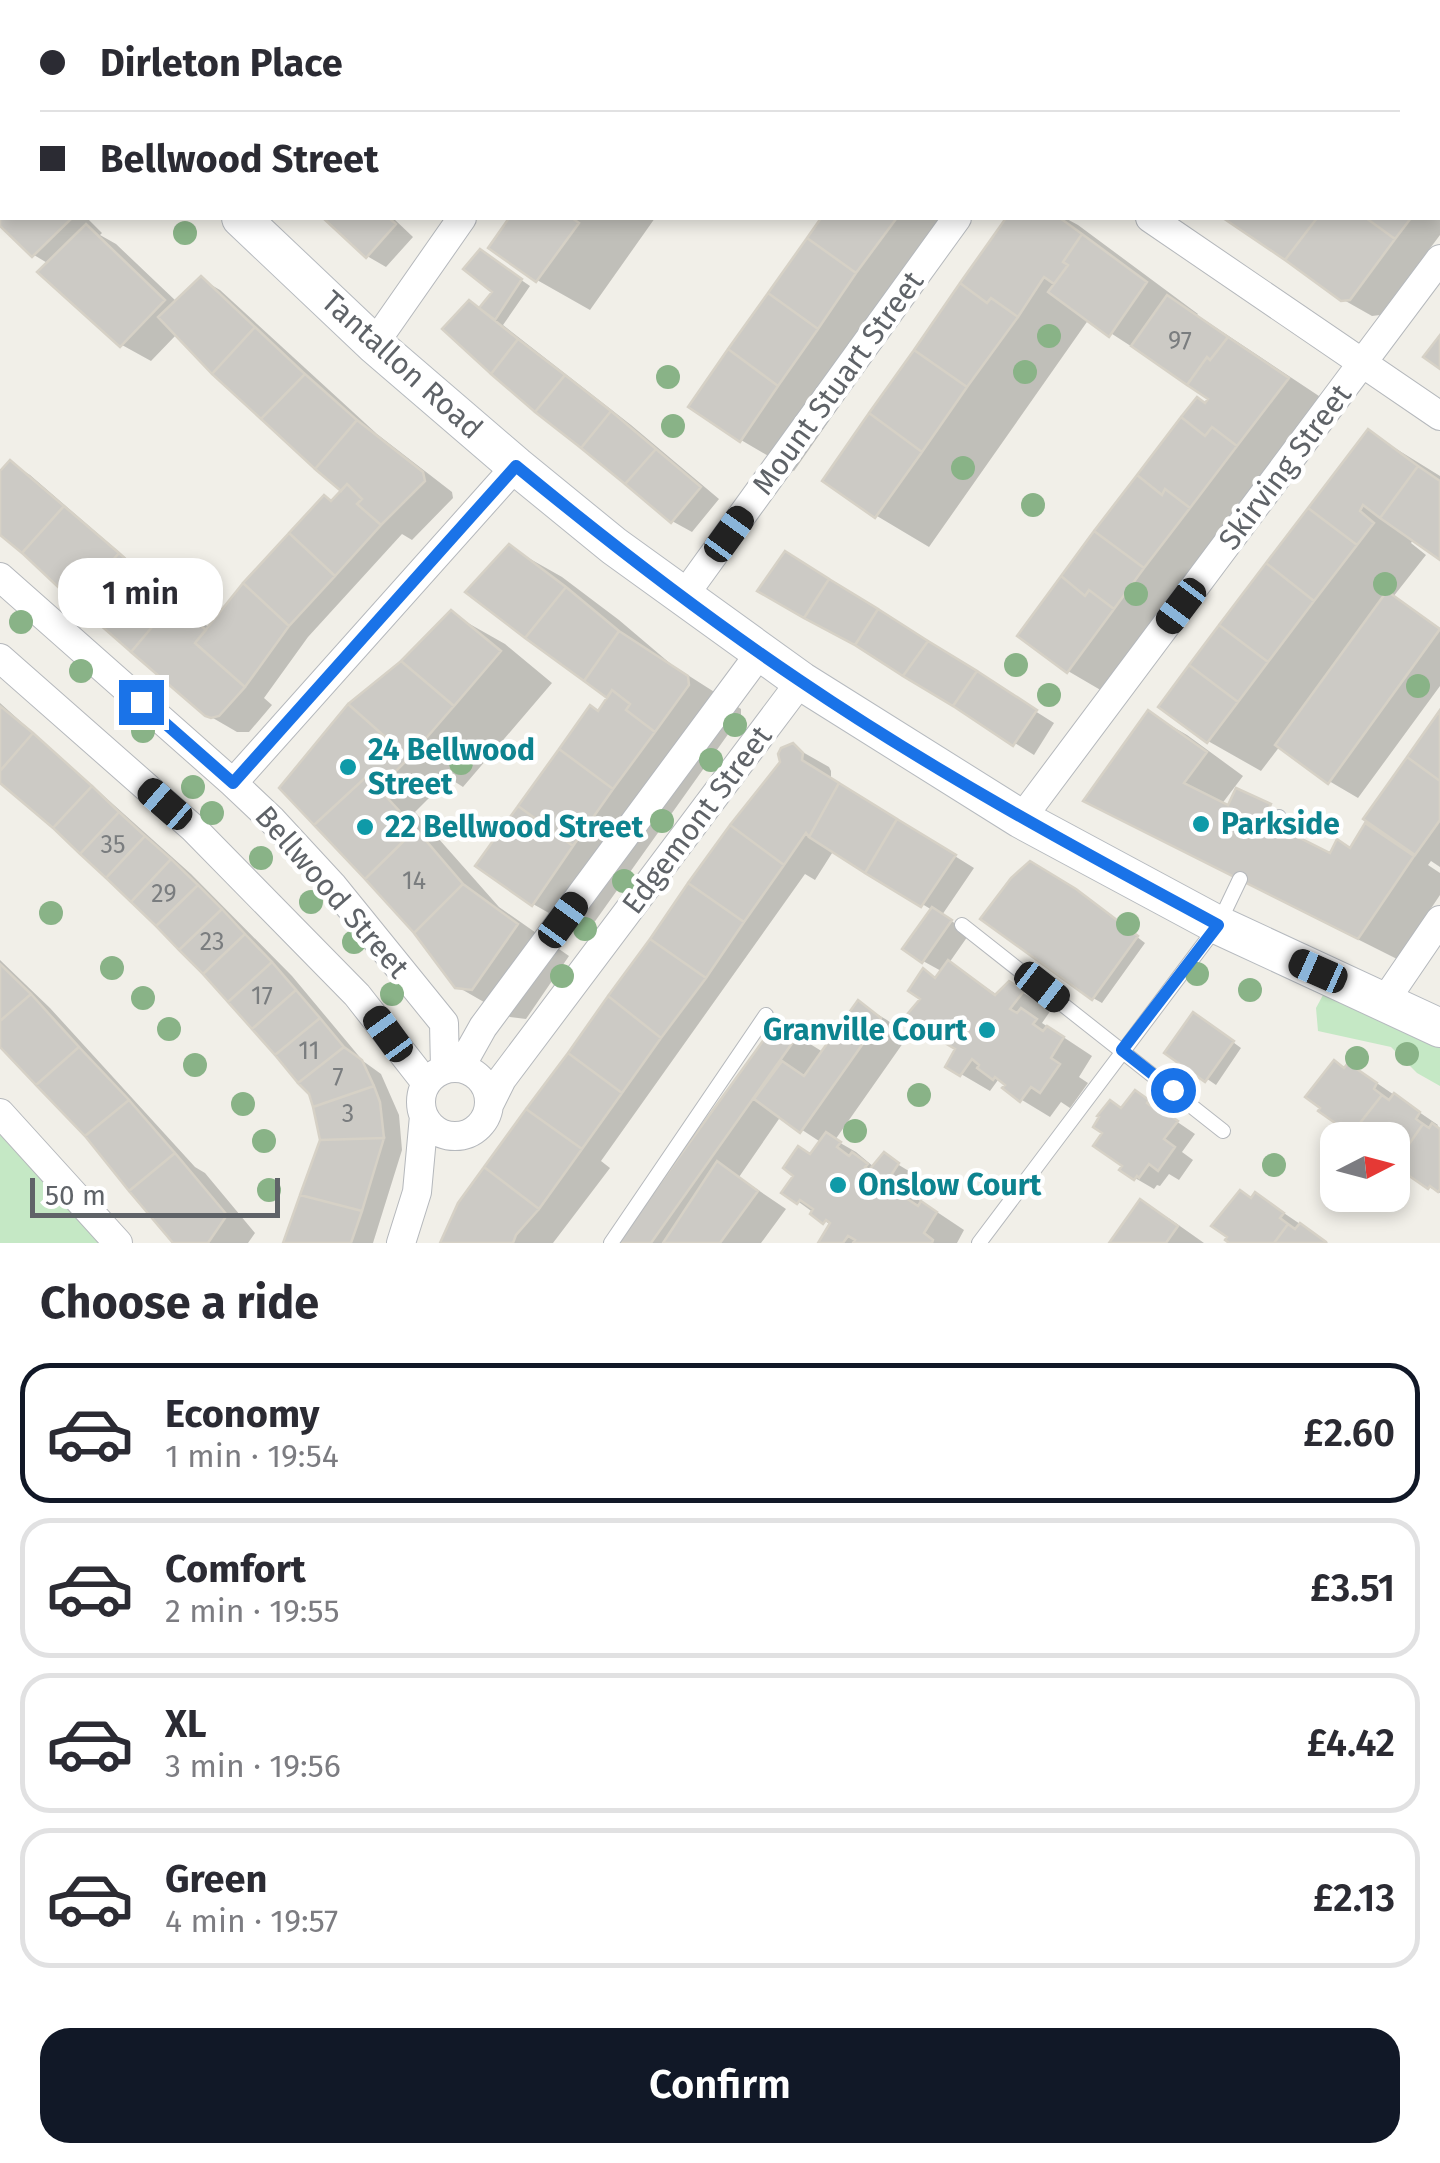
<!DOCTYPE html>
<html lang="en">
<head>
<meta charset="utf-8">
<style>
	body { margin:0; font-family:"Fira Sans",sans-serif; background:#f7f7f7; color:#2b2b33; height:100vh; display:flex; flex-direction:column; font-size:38px; white-space:nowrap }
	* { box-sizing:border-box; margin:0 }
	p { font-size:32px; color:#7c7c81 }
	.icon { flex:none; width:55px; height:55px; fill:none; stroke:currentColor; stroke-width:2; stroke-linecap:round; stroke-linejoin:round }
	.map { position:relative; height:1243px; overflow:hidden }
	.side { display:flex; flex-direction:column; background:#fff; flex:1 }
	.side>* { flex:none }
	.top-card { position:absolute; left:0px; top:0px; width:1440px; height:220px; box-shadow:0 5px 15px #0003; display:grid; align-content:center; height:220px; padding:0 40px; background:#fff }
	.needle { width:65px; rotate:84deg }
	.buttons { position:absolute; left:1320px; top:1122px; display:grid; gap:20px }
	.buttons a { display:grid; place-items:center; width:90px; height:90px; border-radius:20px; background:#fff; box-shadow:0 5px 15px #0003; font-size:50px }
	.scale { position:absolute; left:30px; bottom:25px; width:250px; box-sizing:border-box; padding-left:10px; border:5px solid #5f6368; border-top:0; font-size:28px; line-height:35px; white-space:nowrap; color:#5f6368; -webkit-text-stroke:8px #fff; paint-order:stroke }
	.end { position:absolute; width:45px; height:45px; margin:-22px; border:12px solid #1a73e8; background:#fff; box-shadow:0 0 0 5px #fff }
	.from { border-radius:50% }
	.bubble { position:absolute; height:70px; border-radius:30px; background:#fff; box-shadow:0 5px 15px #0003; font-size:32px; font-weight:600; line-height:70px; text-align:center }
	.car { position:absolute; width:30px; height:60px; margin:-30px -15px; border-radius:12px; box-shadow:0 0 8px 2px #0007; background:linear-gradient(#222 24%,#8ab4d8 0 40%,#222 0 76%,#8ab4d8 0 86%,#222 0) }
	.top-card b { display:flex; align-items:center; gap:35px; height:95px; font-size:38px }
	.top-card b+b { border-top:2px solid #e1e1e2 }
	.top-card i { width:25px; height:25px; background:#2b2b33 }
	ul { padding:0; list-style:none }
	li { display:flex; align-items:center; gap:30px; height:140px; margin:0 20px 15px; padding:0 20px; border:5px solid #e1e1e2; border-radius:30px }
	li div { flex:1 }
	li b { display:block; font-size:38px }
	li em { font-style:normal; font-weight:600 }
	li.selected { border-color:#111827 }
	li>.icon { width:90px; height:90px; stroke-width:1.5 }
	h2 { padding:0 40px; font-size:45px; line-height:120px }
	.cta { display:flex; gap:20px; margin-top:auto; padding:20px 40px }
	.cta a { flex:1; height:115px; border-radius:30px; background:#111827; color:#fff; font-size:40px; font-weight:600; line-height:115px; text-align:center }
	.map>svg:first-child { display:block }
	.green { fill:#c5e8c5 }
	.shadow { fill:#0003 }
	.building { fill:#cccac5; stroke:#d6d1c6; stroke-width:2.5 }
	.lines { fill:none; stroke-linecap:round; stroke-linejoin:round }
	.lane-casing { stroke:#b5b8bc; stroke-width:16 }
	.street-casing { stroke:#b5b8bc; stroke-width:30 }
	.secondary-casing { stroke:#b6babf; stroke-width:40 }
	.lane { stroke:#fff; stroke-width:14 }
	.street { stroke:#fff; stroke-width:28 }
	.secondary { stroke:#fff; stroke-width:38 }
	.tree { fill:#89b387 }
	.route { stroke:#1a73e8; stroke-width:12 }
	.culture-dot { fill:#0f9aa8; stroke:#fff; stroke-width:4 }
	.labels { text-anchor:middle; dominant-baseline:central; stroke-width:9; stroke-linejoin:round; paint-order:stroke }
	.number-label { font-size:25px; fill:#7a7d7f }
	.street-label { font-size:30px; fill:#5f6368; stroke:#fff }
	.culture-label { font-size:30px; font-weight:bold; fill:#0d838f; stroke:#fff; text-anchor:start }
</style>
</head>
<body>
<div class="map">
<svg width="1440" height="1243" viewBox="0 0 1440 1243">
	<rect width="100%" height="100%" fill="#f1efe8"/>
	<!-- green -->
	<path class="green" d="M1323,995L1440,1033V1086L1417,1073L1391,1047L1318,1031L1316,1008Z
		M0,1135L101,1243H0Z"/>
	<!-- shadow -->
	<path class="shadow" d="M477,0H577L576,2H475Z
		M663,0H755L758,2H662Z
		M920,0H1022L1026,2H924Z
		M1082,0H1198L1196,2H1080Z
		M1274,0H1389L1387,2H1273Z
		M1440,81V235L1380,315L1372,316L1342,299L1227,218H1438V85Z
		M0,119L2,121V218H87L102,233L100,235L116,244L177,302L201,279L220,290L377,434L452,492L453,498L412,540L402,534L308,637L264,698L272,705L249,732H237L206,714L0,532V475L10,463L30,475L193,616L210,628L344,490L177,334L151,361L122,345L49,264L34,255L0,222Z
		M327,218H393L413,237L386,267L367,256Z
		M512,218H655L590,310L537,280L491,247Z
		M823,218H971L794,471L741,440L692,406Z
		M1009,218H1065L1078,225L1198,314L1197,315L1340,410L1121,702L1068,671L1211,398L1089,319L929,547L877,516L825,480Z
		M489,258L530,286L503,325L631,425L719,499L692,532L672,521L470,303L482,310L496,292Z
		M1369,432L1440,476V556L1414,538L1411,543L1426,555L1393,597L1440,628V686L1358,798L1329,781L1280,746L1261,771L1208,741Z
		M509,547L562,577L619,620L672,665L741,709V716L586,934L533,904L600,713L610,697Z
		M805,566L1054,723L1034,755L863,647Z
		M452,614L505,644L552,683L463,787L449,778L415,812L499,907L569,956L526,1019L510,1017L456,986L416,932L282,788Z
		M0,703L191,874L292,976L363,1061L381,1074L399,1115L402,1150L373,1243H286L322,1141L311,1092L181,948L55,827L0,780Z
		M1149,713L1187,735L1243,776L1221,805L1229,808L1237,791L1270,806L1308,828L1302,842L1331,857L1352,851L1366,827L1403,849L1440,714V867L1431,861L1428,865L1440,873V895L1397,959L1124,822Z
		M792,746L829,767L831,771V779L974,868L942,915L970,933L949,963L999,996L1009,984L1051,1010L1042,1023L1092,1056L1079,1077L1088,1083L1070,1108L1061,1102L1050,1117L1022,1100L1007,1086L998,1080L990,1091L961,1074L959,1049L908,1017L943,972L923,961L932,910L834,850L815,880L805,874L601,1161L610,1168L553,1243H442L460,1204Z
		M1085,897L1145,943L1102,1003L1093,998Z
		M0,960L50,1008L195,1167L205,1173L255,1233L248,1243H176L86,1134L0,1043Z
		M858,1003L887,1020L908,1036L835,1140L856,1152L874,1167L884,1156L927,1182L916,1198L964,1230L957,1243H822L832,1226L785,1192L822,1143L781,1116L739,1177L786,1209L761,1243H621L778,1024L823,1052Z
		M1203,1020L1241,1048L1216,1085L1168,1052Z
		M1346,1070L1368,1077L1438,1125L1436,1128L1440,1130V1193L1429,1187L1392,1140H1365L1346,1128Z
		M1135,1093L1195,1134L1182,1152L1193,1160L1179,1180L1169,1174L1160,1186L1157,1185L1154,1189L1135,1178L1123,1110Z
		M1253,1200L1275,1207L1328,1243H1233L1228,1239Z
		M1141,1202L1170,1219L1204,1243H1112Z"/>
	<!-- building -->
	<path class="building" d="M0,140L2,143V218H72L32,257L0,226Z
		M323,218H389L396,224L366,258Z
		M509,218H572L579,223L536,282L488,248Z
		M821,218H894L896,219L856,273L807,238Z
		M1006,218H1060L1082,234L1063,262L1068,265L1054,284L1044,277L1018,317L991,298L987,303L960,283Z
		M1223,218H1317L1285,260Z
		M1317,218H1366L1395,239L1350,300L1341,301L1285,260Z
		M1366,218H1411L1395,239Z
		M86,224L165,300L120,347L37,272Z
		M1082,234L1147,282L1109,337L1048,292L1068,265L1063,262Z
		M807,238L856,273L818,329L768,293Z
		M480,249L522,279L495,320L479,308L492,292L463,269Z
		M201,276L255,327L212,374L158,317Z
		M960,283L987,303L991,298L1018,317L967,387L914,350Z
		M768,293L818,329L778,386L728,349Z
		M1167,295L1228,337L1210,360L1207,357L1187,385L1131,346Z
		M469,300L518,339L491,374L442,329Z
		M255,327L305,374L261,419L212,374Z
		M1440,335V369L1423,357Z
		M1228,337L1289,378L1237,446L1212,427L1205,436L1181,417L1197,397L1205,403L1208,399L1187,385L1207,357L1210,360Z
		M518,339L565,375L535,412L491,374Z
		M728,349L778,386L740,442L688,407Z
		M914,350L967,387L922,452L869,413Z
		M305,374L357,420L315,469L261,419Z
		M565,375L611,411L581,448L535,412Z
		M611,411L656,449L625,484L581,448Z
		M869,413L922,452L875,518L822,481Z
		M1181,417L1205,436L1212,427L1237,446L1190,508L1165,489L1162,495L1137,475Z
		M357,420L423,472L425,481L381,525L357,504L362,499L347,484L341,491L315,469Z
		M1368,429L1418,466L1380,518L1363,505L1360,511L1374,523L1357,545L1308,508Z
		M656,449L701,487L671,523L625,484Z
		M10,460L64,506L22,553L0,535V471Z
		M1418,466L1440,481V560L1380,518Z
		M1137,475L1162,495L1165,489L1190,508L1144,568L1094,531Z
		M347,484L362,499L357,504L381,525L335,576L289,533L324,495L331,501Z
		M64,506L119,553L75,603L22,553Z
		M1308,508L1357,545L1314,601L1266,563Z
		M1094,531L1144,568L1114,609L1089,590L1085,596L1061,576Z
		M289,533L335,576L289,626L243,583Z
		M509,544L566,587L525,638L465,592Z
		M785,551L829,579L804,618L757,591Z
		M119,553L173,602L131,652L75,603Z
		M1266,563L1314,601L1268,662L1219,625Z
		M1061,576L1085,596L1089,590L1114,609L1067,673L1017,636Z
		M829,579L878,609L855,645L804,618Z
		M243,583L289,626L245,687L195,643Z
		M566,587L619,631L584,681L525,638Z
		M1387,591L1440,629L1328,784L1275,745Z
		M173,602L206,630L195,643L245,687L219,716L211,718L205,716L131,652Z
		M878,609L928,641L903,676L855,645Z
		M451,610L501,651L454,706L401,661Z
		M1219,625L1268,662L1238,702L1189,665Z
		M619,631L688,676L689,685L655,732L626,710L630,704L612,690L607,698L584,681Z
		M928,641L977,671L953,706L903,676Z
		M401,661L454,706L409,758L348,704Z
		M1189,665L1238,702L1207,743L1158,707Z
		M977,671L1037,710L1013,746L953,706Z
		M612,690L630,704L626,710L655,732L613,789L559,749L590,705L598,711Z
		M348,704L409,758L378,789L367,776L314,825L279,788Z
		M0,706L33,733L0,771Z
		M1148,710L1207,752L1184,783L1228,805L1236,788L1271,804L1264,820L1330,853L1337,839L1350,848L1365,823L1414,856L1358,939L1083,801Z
		M1440,710V781L1407,757Z
		M33,733L92,786L53,828L0,783V771Z
		M793,743L803,753L802,760L839,783L809,837L806,833L784,865L730,825L780,762L778,754L781,748Z
		M559,749L613,789L573,846L518,806Z
		M1407,757L1440,781V820L1415,855L1363,819Z
		M367,776L416,829L365,879L314,825Z
		M839,783L897,819L865,873L809,837Z
		M92,786L119,812L80,854L53,828Z
		M518,806L573,846L532,906L475,866Z
		M119,812L145,836L106,878L80,854Z
		M897,819L956,855L921,907L865,873Z
		M730,825L784,865L744,922L688,883Z
		M416,829L463,884L414,933L365,879Z
		M145,836L171,859L131,902L106,878Z
		M171,859L198,885L156,926L131,902Z
		M1030,861L1076,889L1138,936L1092,1000L980,919L1011,878Z
		M688,883L744,922L706,978L650,939Z
		M463,884L518,924L472,990L455,988L414,933Z
		M198,885L222,909L179,950L156,926Z
		M932,907L952,920L922,963L902,949Z
		M222,909L245,934L203,974L179,950Z
		M245,934L272,962L228,1002L203,974Z
		M650,939L706,978L661,1038L608,996Z
		M948,960L995,995L1009,981L1024,991L1010,1009L1017,1013L1021,1008L1037,1019L1033,1024L1043,1031L1047,1026L1064,1037L1051,1058L1060,1064L1040,1093L1031,1087L1020,1102L1002,1088L1005,1085L995,1077L993,1080L977,1068L979,1065L972,1059L960,1076L945,1067L955,1049L935,1037L937,1033L924,1026L922,1029L904,1018L920,999L908,991L923,968L935,978Z
		M272,962L296,990L252,1029L228,1002Z
		M0,964L31,994L0,1021Z
		M296,990L320,1018L275,1055L252,1029Z
		M31,994L79,1047L36,1085L0,1047V1021Z
		M608,996L661,1038L622,1093L568,1053Z
		M858,1000L881,1018L800,1133L754,1099L782,1061L804,1076Z
		M1193,1012L1234,1041L1205,1082L1164,1053Z
		M320,1018L344,1047L298,1083L275,1055Z
		M778,1020L798,1035L651,1243H617Z
		M79,1047L129,1100L85,1136L36,1085Z
		M344,1047L362,1060L374,1086L313,1107L309,1094L298,1083Z
		M568,1053L622,1093L582,1149L526,1109Z
		M1334,1060L1344,1068L1348,1063L1377,1083L1374,1089L1382,1095L1353,1132L1347,1127L1345,1130L1318,1111L1320,1108L1305,1097Z
		M374,1086L380,1102L384,1138L320,1140L313,1107Z
		M1135,1090L1149,1100L1147,1103L1159,1112L1161,1109L1178,1121L1164,1139L1175,1147L1158,1171L1149,1164L1139,1178L1137,1176L1134,1180L1119,1170L1122,1166L1093,1146L1102,1133L1093,1127L1099,1117L1097,1116L1110,1100L1121,1108Z
		M1394,1093L1420,1112L1416,1119L1423,1124L1396,1163L1392,1160V1140H1361L1353,1132L1382,1095L1389,1100Z
		M129,1100L175,1153L129,1191L85,1136Z
		M526,1109L582,1149L539,1209L484,1167Z
		M1432,1123L1440,1129V1189L1438,1192L1430,1186L1428,1189L1402,1171L1404,1168L1396,1163L1423,1124L1429,1128Z
		M826,1132L841,1142L837,1147L849,1156L852,1152L868,1164L865,1167L869,1170L884,1152L899,1163L886,1183L892,1187L895,1183L909,1194L906,1198L918,1206L921,1201L937,1212L924,1233L933,1240L932,1243H853L855,1240L848,1236L843,1243H818L830,1223L826,1220L823,1224L810,1214L813,1209L800,1200L797,1204L781,1193L793,1176L783,1168L798,1146L810,1154Z
		M384,1138L362,1211L300,1195L320,1140Z
		M175,1153L227,1215L208,1243H173L129,1191Z
		M717,1161L758,1191L720,1243H663Z
		M484,1167L539,1209L516,1235L513,1243H440L458,1203Z
		M1240,1190L1251,1198L1255,1192L1284,1213L1280,1218L1288,1224L1274,1243H1229L1225,1240L1227,1237L1211,1226Z
		M300,1195L362,1211L351,1243H283Z
		M1140,1199L1178,1226L1166,1243H1109Z
		M1300,1223L1326,1242V1243H1274L1288,1224L1295,1229Z"/>
	<g class="lines">
		<defs>
			<path id="lane" d="M1274,825L1279,817
				M962,925L1223,1131
				M611,1243L766,1015
				M979,1243L1218,925L1240,879"/>
			<path id="street" d="M834,0L838,2
				M118,2L119,0
				M611,2L612,0
				M1212,2L1214,0
				M1150,218L1440,416
				M374,344L462,218
				M0,577L233,783L272,820L333,886L444,1023L445,1069
				M683,597L957,218
				M0,658L193,828L357,995L426,1083
				M233,783L516,466
				M1021,819L1440,259
				M1384,1002L1440,920
				M421 1102a34 34 0 1 1 68 0a34 34 0 1 1-68 0Z
				M460,1068L483,1027L760,653
				M489,1105L502,1079L801,681
				M0,1113L118,1243
				M401,1243L417,1192L424,1116"/>
			<path id="secondary" d="M14,0L17,2
				M241,218L374,344L516,466L614,546L801,681L1021,819L1218,925L1440,1028"/>
		</defs>
		<!-- lane casing -->
		<use href="#lane" class="lane-casing"/>
		<!-- street casing -->
		<use href="#street" class="street-casing"/>
		<!-- secondary casing -->
		<use href="#secondary" class="secondary-casing"/>
		<!-- lane -->
		<use href="#lane" class="lane"/>
		<!-- street -->
		<use href="#street" class="street"/>
		<!-- secondary -->
		<use href="#secondary" class="secondary"/>
	</g>
	<!-- trees -->
	<g class="tree">
		<circle cx="185" cy="233" r="12"/>
		<circle cx="1049" cy="336" r="12"/>
		<circle cx="1025" cy="372" r="12"/>
		<circle cx="668" cy="377" r="12"/>
		<circle cx="673" cy="426" r="12"/>
		<circle cx="963" cy="468" r="12"/>
		<circle cx="1033" cy="505" r="12"/>
		<circle cx="1385" cy="584" r="12"/>
		<circle cx="1136" cy="594" r="12"/>
		<circle cx="21" cy="622" r="12"/>
		<circle cx="1016" cy="665" r="12"/>
		<circle cx="81" cy="671" r="12"/>
		<circle cx="1418" cy="686" r="12"/>
		<circle cx="1049" cy="695" r="12"/>
		<circle cx="735" cy="725" r="12"/>
		<circle cx="143" cy="731" r="12"/>
		<circle cx="711" cy="760" r="12"/>
		<circle cx="461" cy="763" r="12"/>
		<circle cx="193" cy="787" r="12"/>
		<circle cx="212" cy="813" r="12"/>
		<circle cx="662" cy="821" r="12"/>
		<circle cx="261" cy="858" r="12"/>
		<circle cx="624" cy="881" r="12"/>
		<circle cx="311" cy="902" r="12"/>
		<circle cx="51" cy="913" r="12"/>
		<circle cx="1128" cy="924" r="12"/>
		<circle cx="585" cy="929" r="12"/>
		<circle cx="354" cy="942" r="12"/>
		<circle cx="112" cy="968" r="12"/>
		<circle cx="1197" cy="974" r="12"/>
		<circle cx="562" cy="976" r="12"/>
		<circle cx="1250" cy="990" r="12"/>
		<circle cx="392" cy="994" r="12"/>
		<circle cx="143" cy="998" r="12"/>
		<circle cx="169" cy="1029" r="12"/>
		<circle cx="1407" cy="1054" r="12"/>
		<circle cx="1357" cy="1058" r="12"/>
		<circle cx="195" cy="1065" r="12"/>
		<circle cx="919" cy="1095" r="12"/>
		<circle cx="243" cy="1104" r="12"/>
		<circle cx="855" cy="1131" r="12"/>
		<circle cx="264" cy="1141" r="12"/>
		<circle cx="1274" cy="1165" r="12"/>
		<circle cx="269" cy="1190" r="12"/>
	</g>
	<g class="lines">
		<!-- route -->
		<path class="route" d="M141,702L233,783L516,466C607,541 701,614 799,680C933,771 1075,848 1218,925L1122,1050L1173,1090"/>
	</g>
	<!-- markers -->
	<g class="culture-dot">
		<circle cx="348" cy="767" r="10"/>
		<circle cx="1201" cy="824" r="10"/>
		<circle cx="365" cy="827" r="10"/>
		<circle cx="987" cy="1030" r="10"/>
		<circle cx="838" cy="1185" r="10"/>
	</g>
	<g class="labels">
		<!-- number labels -->
		<g class="number-label">
			<text x="1180" y="341">97</text>
			<text x="113" y="845">35</text>
			<text x="414" y="881">14</text>
			<text x="164" y="894">29</text>
			<text x="212" y="942">23</text>
			<text x="262" y="996">17</text>
			<text x="309" y="1051">11</text>
			<text x="338" y="1077">7</text>
			<text x="348" y="1114">3</text>
		</g>
		<!-- street labels -->
		<g class="street-label">
			<text transform="translate(402 365) rotate(42)">Tantallon Road</text>
			<text transform="translate(838 383) rotate(-54)">Mount Stuart Street</text>
			<text transform="translate(1285 467) rotate(-53)">Skirving Street</text>
			<text transform="translate(697 820) rotate(-53)">Edgemont Street</text>
			<text transform="translate(332 892) rotate(49)">Bellwood Street</text>
		</g>
		<!-- culture labels -->
		<g class="culture-label">
			<text x="368" y="750">24 Bellwood<tspan x="368" dy="34">Street</tspan></text>
			<text x="1221" y="824">Parkside</text>
			<text x="385" y="827">22 Bellwood Street</text>
			<text x="967" y="1030" text-anchor="end">Granville Court</text>
			<text x="858" y="1185">Onslow Court</text>
		</g>
	</g>
</svg>
<div class="buttons">
<a><svg class="needle" viewBox="-14 -14 28 28"><path d="M0-13l5 13h-10z" fill="#e53935"/><path d="M0 13l5-13h-10z" fill="#7c7c81"/></svg></a>
</div>
<div class="scale">50 m</div>
<i class="end from" style="left:1173px;top:1090px"></i>
<i class="end" style="left:141px;top:702px"></i>
<div class="bubble" style="left:58px;top:558px;width:165px">1 min</div>
<i class="car" style="left:729px;top:534px;rotate:36deg"></i>
<i class="car" style="left:1181px;top:606px;rotate:217deg"></i>
<i class="car" style="left:165px;top:804px;rotate:311deg"></i>
<i class="car" style="left:563px;top:920px;rotate:36deg"></i>
<i class="car" style="left:1318px;top:971px;rotate:294deg"></i>
<i class="car" style="left:1042px;top:987px;rotate:128deg"></i>
<i class="car" style="left:388px;top:1034px;rotate:324deg"></i>
<div class="top-card">
<b><i class="from"></i>Dirleton Place</b>
<b><i></i>Bellwood Street</b>
</div>
</div>
<section class="side">
<h2>Choose a ride</h2>
<ul>
<li class="selected"><svg class="icon" aria-label="car" viewBox="0 0 24 24"><path d="M5 17H2v-5l4-1 3-4h7l3 4 3 1v5h-3M9 17h6M6 11h13"/><circle cx="7" cy="17" r="2"/><circle cx="17" cy="17" r="2"/></svg><div><b>Economy</b><p>1 min · 19:54</p></div><em>£2.60</em></li>
<li><svg class="icon" aria-label="car" viewBox="0 0 24 24"><path d="M5 17H2v-5l4-1 3-4h7l3 4 3 1v5h-3M9 17h6M6 11h13"/><circle cx="7" cy="17" r="2"/><circle cx="17" cy="17" r="2"/></svg><div><b>Comfort</b><p>2 min · 19:55</p></div><em>£3.51</em></li>
<li><svg class="icon" aria-label="car" viewBox="0 0 24 24"><path d="M5 17H2v-5l4-1 3-4h7l3 4 3 1v5h-3M9 17h6M6 11h13"/><circle cx="7" cy="17" r="2"/><circle cx="17" cy="17" r="2"/></svg><div><b>XL</b><p>3 min · 19:56</p></div><em>£4.42</em></li>
<li><svg class="icon" aria-label="car" viewBox="0 0 24 24"><path d="M5 17H2v-5l4-1 3-4h7l3 4 3 1v5h-3M9 17h6M6 11h13"/><circle cx="7" cy="17" r="2"/><circle cx="17" cy="17" r="2"/></svg><div><b>Green</b><p>4 min · 19:57</p></div><em>£2.13</em></li>
</ul>
<div class="cta"><a>Confirm</a></div>
</section>
</body>
</html>
